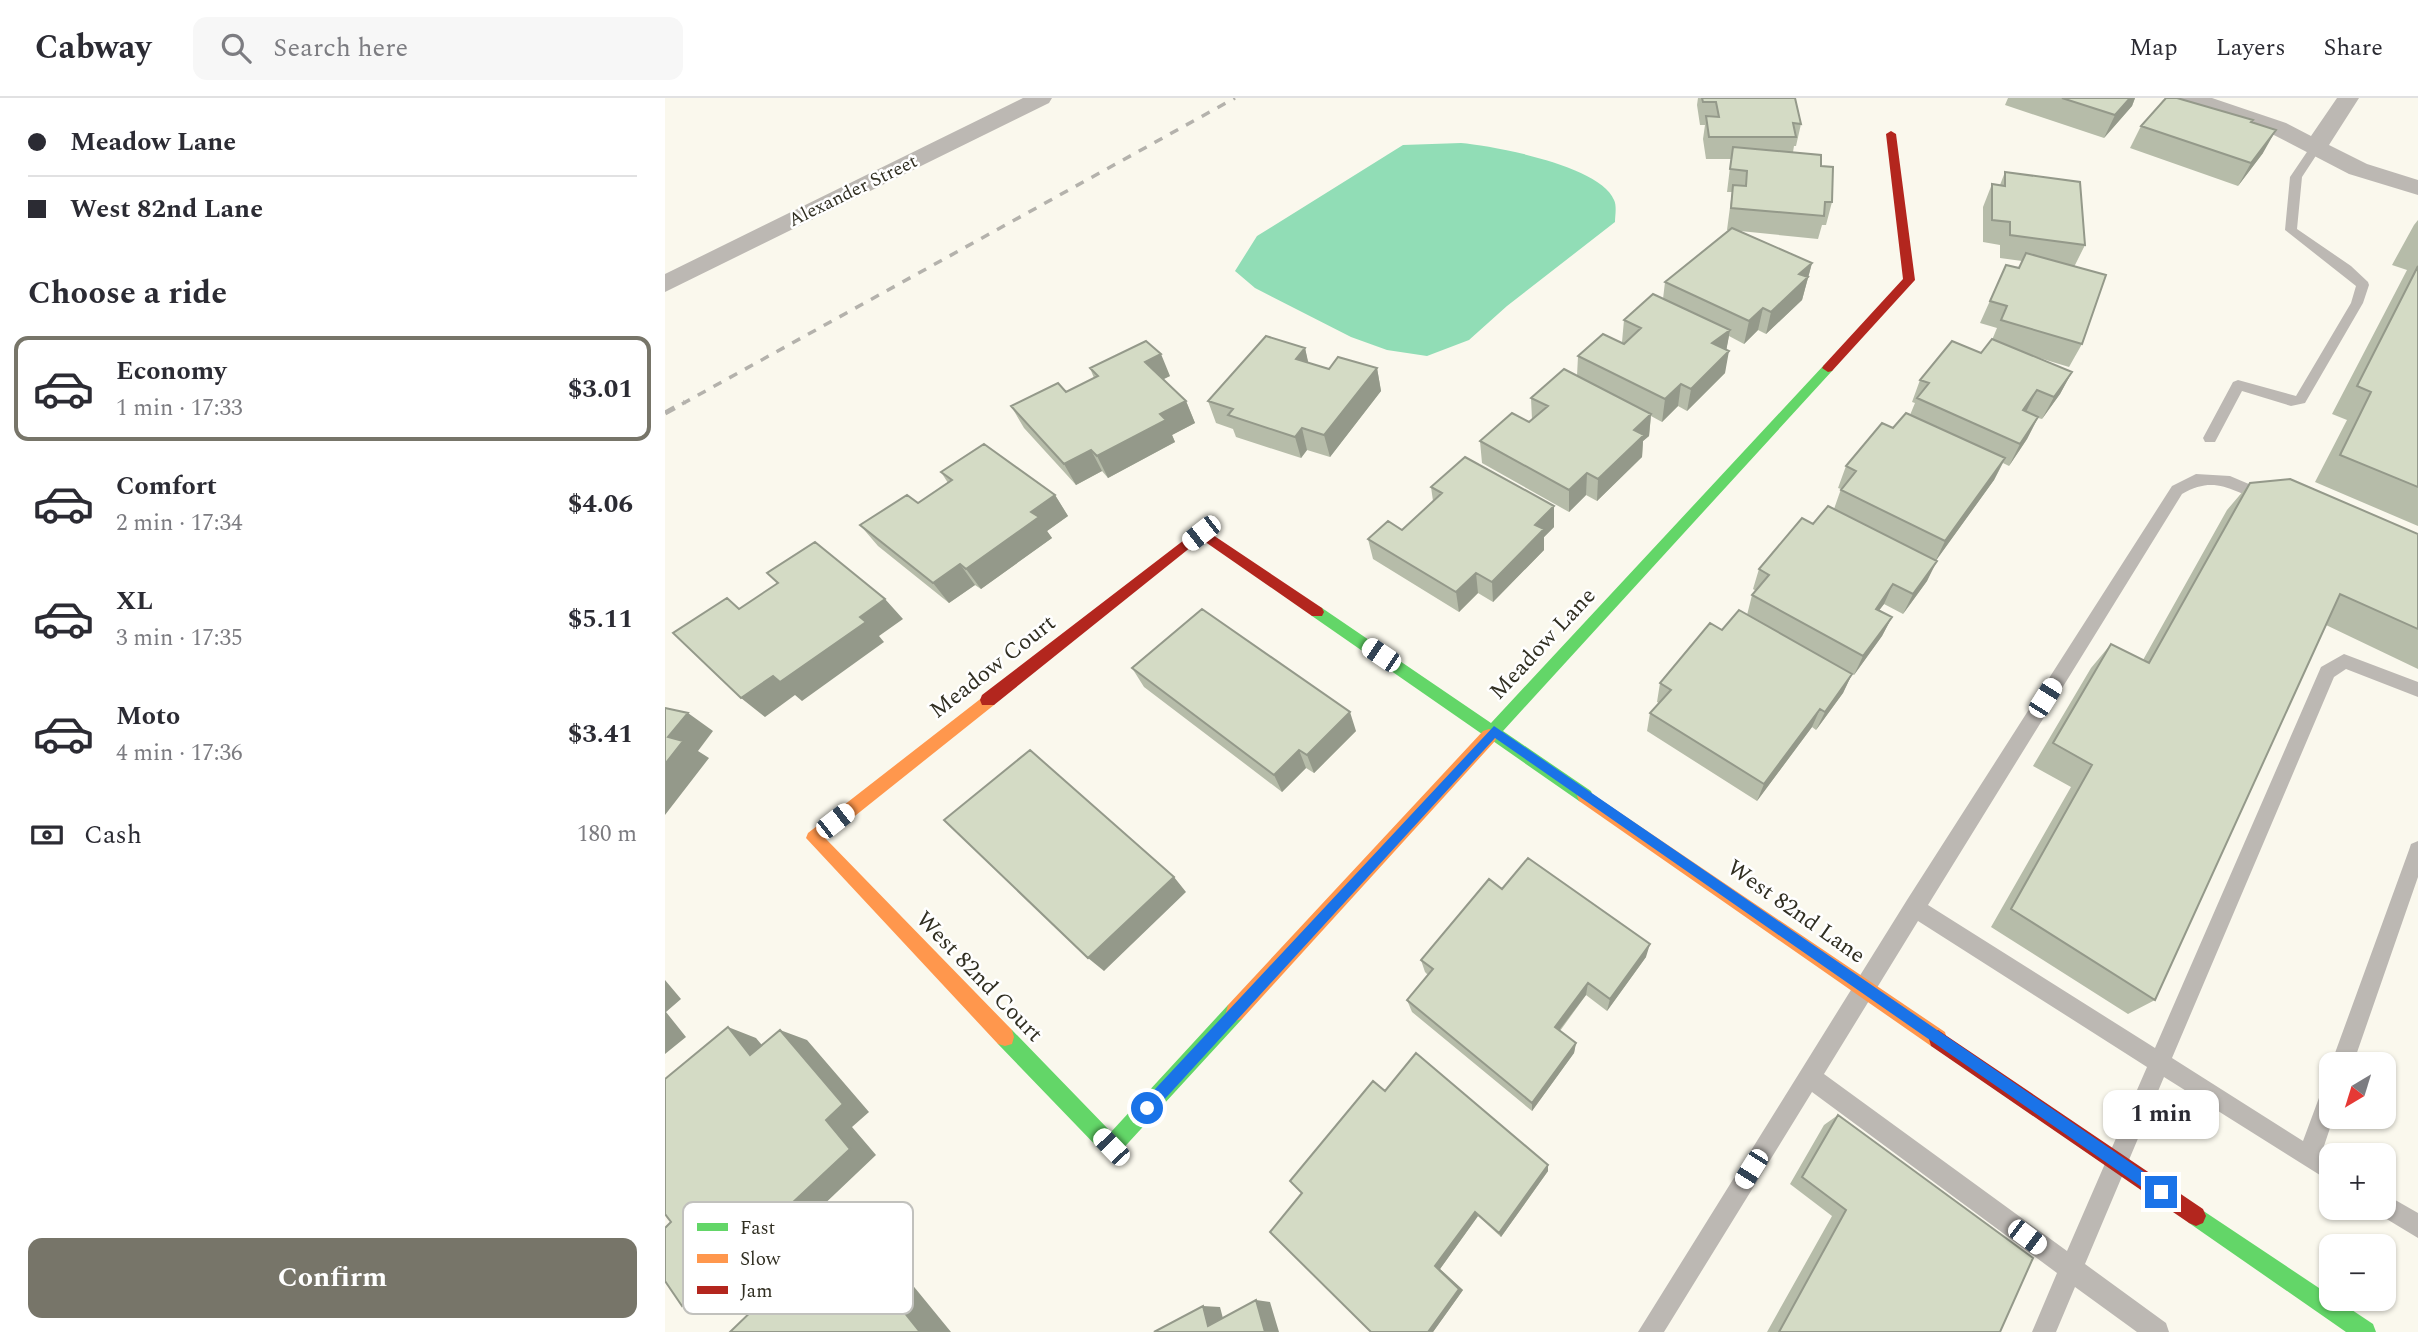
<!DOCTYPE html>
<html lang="en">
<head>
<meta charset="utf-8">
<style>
	body { margin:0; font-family:Spectral,serif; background:#f7f7f7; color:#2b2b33; height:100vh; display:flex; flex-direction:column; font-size:26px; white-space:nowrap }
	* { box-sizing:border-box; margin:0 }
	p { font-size:23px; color:#7c7c81 }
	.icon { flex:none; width:38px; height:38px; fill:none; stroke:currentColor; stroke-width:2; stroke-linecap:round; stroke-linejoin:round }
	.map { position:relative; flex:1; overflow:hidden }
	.panel { display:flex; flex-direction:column; background:#fff; width:665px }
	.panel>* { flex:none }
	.banner { display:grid; align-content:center; height:154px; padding:0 28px; background:#fff }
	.needle { width:46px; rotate:218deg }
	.buttons { position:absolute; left:1654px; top:954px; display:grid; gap:14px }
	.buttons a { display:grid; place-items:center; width:77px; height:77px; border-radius:14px; background:#fff; box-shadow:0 2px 5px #0004; font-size:35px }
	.end { position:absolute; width:32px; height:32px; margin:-16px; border:9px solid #1a73e8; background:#fff; box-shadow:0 0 0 4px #fff }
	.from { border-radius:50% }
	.bubble { position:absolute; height:49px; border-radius:14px; background:#fff; box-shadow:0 2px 5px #0004; font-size:23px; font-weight:700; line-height:49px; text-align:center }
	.car { position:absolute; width:21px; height:42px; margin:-21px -10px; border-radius:9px; box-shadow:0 0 5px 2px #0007; background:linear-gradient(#fff 24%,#345 0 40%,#fff 0 76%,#345 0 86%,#fff 0) }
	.banner b { display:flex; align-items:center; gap:24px; height:66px; font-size:26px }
	.banner b+b { border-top:2px solid #e1e1e2 }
	.banner i { width:18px; height:18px; background:#2b2b33 }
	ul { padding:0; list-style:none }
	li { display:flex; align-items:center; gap:21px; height:105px; margin:0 14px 10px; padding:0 14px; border:4px solid transparent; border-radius:14px }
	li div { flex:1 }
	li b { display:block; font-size:26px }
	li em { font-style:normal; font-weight:700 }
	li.on { border-color:#777569 }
	li>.icon { width:63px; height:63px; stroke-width:1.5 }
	h2 { padding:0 28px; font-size:32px; line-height:84px }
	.pay { display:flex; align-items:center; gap:18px; height:77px; padding:0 28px; font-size:26px }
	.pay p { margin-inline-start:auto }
	.action { display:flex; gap:14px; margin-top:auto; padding:14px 28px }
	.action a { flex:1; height:80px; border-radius:14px; background:#777569; color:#fff; font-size:28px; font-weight:700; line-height:80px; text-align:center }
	header { display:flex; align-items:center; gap:42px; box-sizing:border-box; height:98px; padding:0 35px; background:#fff; border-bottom:2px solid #e1e1e2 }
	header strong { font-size:33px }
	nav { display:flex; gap:38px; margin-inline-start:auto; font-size:24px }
	.search { width:490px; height:63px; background:#f7f7f7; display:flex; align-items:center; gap:18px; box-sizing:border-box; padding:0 24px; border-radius:14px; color:#7c7c81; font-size:26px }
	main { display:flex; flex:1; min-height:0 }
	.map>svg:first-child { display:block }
	.water { fill:#91ddb6 }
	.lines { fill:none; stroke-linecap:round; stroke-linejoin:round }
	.lane { fill:#bcb8b3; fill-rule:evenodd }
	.street { fill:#bcb8b3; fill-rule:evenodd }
	.fast { fill:#63d668; fill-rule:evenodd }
	.slow { fill:#ff974d; fill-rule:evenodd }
	.jam { fill:#b3261e; fill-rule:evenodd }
	.rail-far1 { stroke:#b4b2ac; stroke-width:3.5; stroke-dasharray:9 9; stroke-linecap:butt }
	.rail { stroke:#b4b2ac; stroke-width:5; stroke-dasharray:11 11; stroke-linecap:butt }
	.wall { fill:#b6bca9 }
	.shaded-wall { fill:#94998a }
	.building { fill:#d4dbc5; stroke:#94998a; stroke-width:2 }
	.route { fill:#1a73e8 }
	.labels { text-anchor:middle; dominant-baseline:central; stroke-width:5; stroke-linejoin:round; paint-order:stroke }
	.far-street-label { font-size:19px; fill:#312f22; stroke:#fff }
	.street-label { font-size:23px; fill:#312f22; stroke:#fff }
	.key { fill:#fff; stroke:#c1c1bd; stroke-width:2 }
	.key-label { font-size:19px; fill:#312f22 }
</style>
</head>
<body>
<header>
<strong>Cabway</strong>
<div class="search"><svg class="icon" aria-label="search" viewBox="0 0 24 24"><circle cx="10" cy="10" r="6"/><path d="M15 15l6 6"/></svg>Search here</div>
<nav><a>Map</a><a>Layers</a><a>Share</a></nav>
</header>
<main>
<section class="panel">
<div class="banner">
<b><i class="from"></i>Meadow Lane</b>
<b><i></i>West 82nd Lane</b>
</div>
<h2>Choose a ride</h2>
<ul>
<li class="on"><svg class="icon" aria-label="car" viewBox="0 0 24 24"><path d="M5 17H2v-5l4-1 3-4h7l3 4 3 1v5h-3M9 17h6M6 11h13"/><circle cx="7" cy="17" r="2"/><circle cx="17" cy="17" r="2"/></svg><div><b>Economy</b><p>1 min · 17:33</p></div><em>$3.01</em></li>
<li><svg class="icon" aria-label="car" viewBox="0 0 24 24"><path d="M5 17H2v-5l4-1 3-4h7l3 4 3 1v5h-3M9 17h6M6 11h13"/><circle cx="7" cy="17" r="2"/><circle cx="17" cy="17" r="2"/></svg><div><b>Comfort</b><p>2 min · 17:34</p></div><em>$4.06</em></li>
<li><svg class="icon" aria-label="car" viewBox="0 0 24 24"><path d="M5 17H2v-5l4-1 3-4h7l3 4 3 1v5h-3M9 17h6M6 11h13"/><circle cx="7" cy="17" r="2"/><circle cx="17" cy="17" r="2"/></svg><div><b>XL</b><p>3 min · 17:35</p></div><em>$5.11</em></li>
<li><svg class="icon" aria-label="car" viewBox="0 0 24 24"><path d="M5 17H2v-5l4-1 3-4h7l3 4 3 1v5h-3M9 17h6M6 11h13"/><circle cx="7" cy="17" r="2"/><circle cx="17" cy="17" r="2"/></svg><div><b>Moto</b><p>4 min · 17:36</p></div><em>$3.41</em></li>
</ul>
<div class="pay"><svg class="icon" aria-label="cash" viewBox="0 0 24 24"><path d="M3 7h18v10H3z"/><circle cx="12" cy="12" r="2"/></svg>Cash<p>180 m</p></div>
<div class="action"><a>Confirm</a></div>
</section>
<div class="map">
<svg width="1753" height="1234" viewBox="0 0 1753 1234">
	<rect width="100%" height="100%" fill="#faf8ed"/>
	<!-- water -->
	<path class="water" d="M796,45C830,48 936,68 949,102C952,108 950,118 950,124L842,208L804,242L762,258L722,252L686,239L590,190L570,173L592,138L738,47Z"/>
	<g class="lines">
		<!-- lane -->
		<path class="lane" d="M1650,47L1656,50L1637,79L1632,131L1686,168L1703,184L1704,187L1698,205L1640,305L1626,308L1577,293L1550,344H1540L1538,340L1568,284L1573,282L1631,298L1686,205L1691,188L1620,132L1625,79L1646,48Z
			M1531,376L1565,378L1605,395L1608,399L1600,405C1568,394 1551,376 1517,396L1263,807L1490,950L1656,569L1679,556L1753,584V599L1681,571L1669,579L1507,960L1638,1043L1658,989L1666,986V1018H1669L1657,1054L1666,1060V1084L1499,979L1420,1166L1501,1225L1504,1234H1472L1410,1189L1391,1234H1367L1392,1175L1147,994L999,1234H973L1242,802L1507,388ZM1253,823L1482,969L1402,1153L1159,976Z
			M1753,743V779L1688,966H1666L1744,752L1746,746Z
			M1718,1095L1753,1115V1140L1710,1114L1708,1110H1718Z"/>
		<!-- street -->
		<path class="street" d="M358,0H387L384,5L0,194V176Z
			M1514,0H1547L1621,25L1646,38L1672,0H1694L1664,47L1702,66L1753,82V97L1684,76L1605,35L1517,5Z"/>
		<!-- fast -->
		<path class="fast" d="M1163,266L1169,270L1167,273L838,633L926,693L928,698L926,703L920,705L914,703L828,643H818L817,636L647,518L645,514L652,508L657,510L826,625L1159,267Z
			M570,905L577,907L579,914L577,921L453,1056L446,1059L439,1056L333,946L331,939L333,932L340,930L347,932L446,1034L563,907Z
			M1531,1108L1708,1226L1711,1234H1681L1524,1125L1521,1118L1524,1111Z"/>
		<!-- slow -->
		<path class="slow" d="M323,595L329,597L331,602L329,607L161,741L347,932L349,939L347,946L340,948L333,946L141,740L143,735Z
			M824,631L830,633L832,638L830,643L577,921L570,923L563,921L561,914L563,907L818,633Z
			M920,691L1280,934L1282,941L1280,948L1273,950L1266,948L914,703L912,698L914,693Z"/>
		<!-- jam -->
		<path class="jam" d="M1226,33L1231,36L1250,182L1167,273L1163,274L1157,270L1159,267L1238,181L1221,36Z
			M536,429L657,510L659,514L657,518H647L536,441L329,607H317L315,602L317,597Z
			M1273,932L1538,1111L1541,1118L1538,1125L1531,1128L1524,1125L1266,948L1264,941L1266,934Z"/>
		<!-- rail-far1 -->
		<path class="rail-far1" d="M17,306L570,0"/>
		<!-- rail -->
		<path class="rail" d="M0,315L20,304"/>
	</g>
	<!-- wall -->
	<path class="wall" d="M1033,0H1130L1136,26L1131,48H1129L1128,54L1156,68L1167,104L1161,127H1157L1153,141L1075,133L1147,165L1137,202L1101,236L1093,232L1079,246L1064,238L1061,252L1060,275L1022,313L1013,308L997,324L986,318L984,338L978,343L977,359L932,403L921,397L904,414L817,365L815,343L864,324L867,322L866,300L912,278L913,258L959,246L957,244L959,222L998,201L1000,184L1064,132H1062L1067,94H1062L1066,61H1041L1038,41L1040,27H1035L1032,7Z
		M1343,0H1470L1467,8L1439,40L1340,7Z
		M1586,24L1598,55L1573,88L1465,50L1476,28Z
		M1340,74L1420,147L1409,169L1417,246L1404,269L1368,258L1407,274L1395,296L1377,321L1373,320L1362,341L1344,368L1338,365L1329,382L1271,462L1262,483L1238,516L1219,506L1214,512L1227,519L1217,538L1189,577L1178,571L1187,576L1178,595L1151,632L1147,629L1092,703L982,633L985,615L994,605L992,604L995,585L1057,532L1082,517L1087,497L1091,493L1088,491L1094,471L1148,426L1169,411L1176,391L1173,390L1181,368L1245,317L1250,305L1247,304L1255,282L1316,255L1327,242L1332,230L1315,225L1341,167L1354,170L1357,163L1335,160V147L1318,144V109L1327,86L1335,87Z
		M1753,122V428L1650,384L1682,322L1667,316L1742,172L1727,167L1749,127Z
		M640,250L643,265L664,271L712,270L716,293L665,359L642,352L636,360L571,339L568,331L551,325L543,303Z
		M425,270L505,278L498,281L521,303L530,325L507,337L510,344L443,380L437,373L411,387L359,330L346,308L401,294L429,280Z
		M276,374L390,397L403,418L382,433L387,440L316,491L310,487L284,505L213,448L195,427L253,405L283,385Z
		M1585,385L1753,436V571L1661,527L1490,902L1463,916L1326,829L1406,689L1368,668L1426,570L1446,546L1478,562L1562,412Z
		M766,389L889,429L879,439V452L828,504L813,495L794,514L708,461L703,441L737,432L768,403Z
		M467,570L691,633L649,675L641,670L617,694L479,589Z
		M837,791L981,859L942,913L921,897L895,933L911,945L909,955L867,1013L747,914L742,902L763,877L760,874L756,862Z
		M720,993L883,1067V1073L836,1139L813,1118L775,1171L798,1192L768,1234H706Z
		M1173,1017L1335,1234H1102L1167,1118L1125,1086L1159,1027Z"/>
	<!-- shaded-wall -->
	<path class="shaded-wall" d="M1465,0H1470L1467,8L1439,40L1450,17Z
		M1611,32L1598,55L1573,88L1586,65Z
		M1147,165L1137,202L1101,236L1106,214L1134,176Z
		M1098,210L1093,232L1079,246L1084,223Z
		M1065,232L1061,254L1047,245Z
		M640,250L645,272L631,261Z
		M1064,253L1060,275L1022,313L1026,291Z
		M496,256L505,278L489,286L480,264Z
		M712,270L716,293L665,359L659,337Z
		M1407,274L1395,296L1377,321L1389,299Z
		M1016,286L1013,308L997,324L1000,301Z
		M1372,292L1361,314L1358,312Z
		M521,303L530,325L507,337L510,344L443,380L432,358L495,316Z
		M986,316L984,338L978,343L977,359L932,403L933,381L969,332Z
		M1373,319L1362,341L1344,368L1355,346Z
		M637,330L642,352L636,360L630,339Z
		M426,352L437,373L411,387L399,366Z
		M1340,360L1329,382L1270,464L1280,443Z
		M922,375L921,397L904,414V392Z
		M390,397L403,418L382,433L387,440L316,491L301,471L366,414Z
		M889,408V429L879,439V452L828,504L827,484L870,427Z
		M1272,463L1262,483L1238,516L1248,496Z
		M295,466L310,487L284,505L268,485Z
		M811,475L813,495L794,514L791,494Z
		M1228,486L1219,506L1201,530L1211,511Z
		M220,501L238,521L214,538L219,544L137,603L130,597L100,619L76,600Z
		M1227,519L1217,538L1189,577L1198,558Z
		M1187,576L1178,595L1151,632L1160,614Z
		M1155,611L1147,629L1092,703L1099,686Z
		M685,614L691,633L649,675L642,657Z
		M23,615L48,633L33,653L44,660L0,717V666L3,639Z
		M634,652L641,670L617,694L609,677Z
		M509,779L521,794L439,873L423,860Z
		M985,846L981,859L942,913L945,901Z
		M0,882L16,901L1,914L21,939L0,956Z
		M923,885L921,897L889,939L890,929Z
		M63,929L91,940L114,967L85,957Z
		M115,932L142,942L204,1014L187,1029L211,1057L51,1209L17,1208L161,1022Z
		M911,945L909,955L867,1013V1005Z
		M883,1067V1073L836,1139L834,1135Z
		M810,1114L813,1118L775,1171L798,1192L768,1234H763L770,1168Z
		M154,1148L189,1152L199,1164L232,1168L286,1234H255L181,1182Z
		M591,1202L605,1204L614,1234H600Z
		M538,1208L555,1209L560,1228H543Z"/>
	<!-- building -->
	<path class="building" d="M1037,0H1130L1136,26L1128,25L1131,39H1044L1041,18L1054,19L1051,4H1038Z
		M1397,0H1465L1450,17Z
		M1501,0H1512L1588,22L1586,24L1611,32L1586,65L1476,28Z
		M1068,49L1156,57V68L1168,69L1167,104H1160L1159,118L1066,110L1068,87L1081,88L1082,73L1065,71Z
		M1340,74L1415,84L1420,147L1345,137V124L1327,122V86L1340,88Z
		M1067,130L1147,165L1134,176L1143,179L1106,214L1098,210L1084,223L1000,184Z
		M1361,155L1441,177L1417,246L1336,222L1342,208L1325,203L1341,167L1354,170Z
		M1753,168V389L1675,357L1706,294L1692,288Z
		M988,196L1065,232L1047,245L1064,253L1026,291L1016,286L1000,301L913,258L938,236L959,246L976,230L959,222Z
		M601,238L640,250L631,261L664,271L673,259L712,270L659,337L637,330L630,339L563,317L568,311L543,303Z
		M1327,241L1407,274L1389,299L1372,292L1358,312L1373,319L1355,346L1252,300L1264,285L1255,282L1287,243L1316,255Z
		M481,243L496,256L480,264L521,303L495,316L501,322L432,358L426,352L399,366L346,308L393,285L401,294L433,278L425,270Z
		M899,271L986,316L969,332L979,337L933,381L922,375L904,392L815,343L847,315L864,324L883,308L866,300Z
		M1241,315L1340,360L1280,443L1176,392L1191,373L1181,368L1217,325L1228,330Z
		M319,346L390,397L366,414L374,419L301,471L295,466L268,485L195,427L242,397L253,405L287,382L276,374Z
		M800,359L889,408L870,427L879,431L827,484L811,475L791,494L703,441L723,423L737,432L777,395L766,389Z
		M1625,381L1753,436V531L1675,496L1490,902L1346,811L1427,667L1388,645L1446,546L1484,565L1585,385Z
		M1163,408L1272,463L1248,496L1228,486L1211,511L1227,519L1198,558L1087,497L1104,477L1094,471L1137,420L1148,426Z
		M150,444L220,501L195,519L201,524L115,584L108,578L76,600L8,535L62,500L74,511L113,485L102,475Z
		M537,511L685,614L642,657L634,652L609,677L467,570Z
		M1074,512L1187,576L1160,614L1155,611L1099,686L985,615L1006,592L995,585L1045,525L1057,532Z
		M0,610L23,615L3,639L18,643L0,666Z
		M365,652L509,779L423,860L279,722Z
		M863,760L985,846L945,901L923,885L890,929L911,945L867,1005L742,902L768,871L756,862L824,781L837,791Z
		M63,929L85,957L115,932L178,1006L161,1022L185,1051L17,1208L0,1183V1130L6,1124L0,1116V981Z
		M751,955L883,1067L834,1135L810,1114L770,1168L794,1191L763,1234H706L605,1134L637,1095L625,1083L708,983L720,993Z
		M1173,1017L1368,1160L1335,1234H1114L1181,1112L1137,1079Z
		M154,1148L181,1182L199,1164L255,1234H65Z
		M591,1202L600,1234H489L538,1208L543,1228Z"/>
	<!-- route -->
	<path class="route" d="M829,628L1501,1089V1099H1491L830,640L487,1015H477V1005Z"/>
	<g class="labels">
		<!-- far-street labels -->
		<g class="far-street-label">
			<text transform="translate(188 93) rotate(-26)">Alexander Street</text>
		</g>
		<!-- street labels -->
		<g class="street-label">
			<text transform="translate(878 546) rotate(-47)">Meadow Lane</text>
			<text transform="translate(328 569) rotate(-38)">Meadow Court</text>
			<text transform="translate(1131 814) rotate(35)">West 82nd Lane</text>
			<text transform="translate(314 879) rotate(46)">West 82nd Court</text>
		</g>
	</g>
	<!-- legend -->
	<rect x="18" y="1104" width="230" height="112" rx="10" class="key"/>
	<rect x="32" y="1125" width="31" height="8" fill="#63d668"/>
	<rect x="32" y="1156" width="31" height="9" fill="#ff974d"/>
	<rect x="32" y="1188" width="31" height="8" fill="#b3261e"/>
	<g class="key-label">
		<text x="75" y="1136">Fast</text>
		<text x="75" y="1167">Slow</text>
		<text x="75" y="1199">Jam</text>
	</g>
</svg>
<div class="buttons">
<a><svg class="needle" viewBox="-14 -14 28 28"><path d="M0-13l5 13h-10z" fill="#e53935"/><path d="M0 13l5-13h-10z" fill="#7c7c81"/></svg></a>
<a>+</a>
<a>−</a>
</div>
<i class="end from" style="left:482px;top:1010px"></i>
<i class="end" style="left:1496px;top:1094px"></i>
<div class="bubble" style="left:1438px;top:992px;width:116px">1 min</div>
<i class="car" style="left:536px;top:435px;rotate:232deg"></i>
<i class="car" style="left:716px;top:557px;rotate:304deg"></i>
<i class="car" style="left:1380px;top:600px;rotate:32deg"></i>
<i class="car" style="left:170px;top:723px;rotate:52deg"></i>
<i class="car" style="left:446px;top:1049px;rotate:316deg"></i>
<i class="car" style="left:1086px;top:1071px;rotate:212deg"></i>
<i class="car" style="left:1362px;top:1139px;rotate:127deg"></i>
</div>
</main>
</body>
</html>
